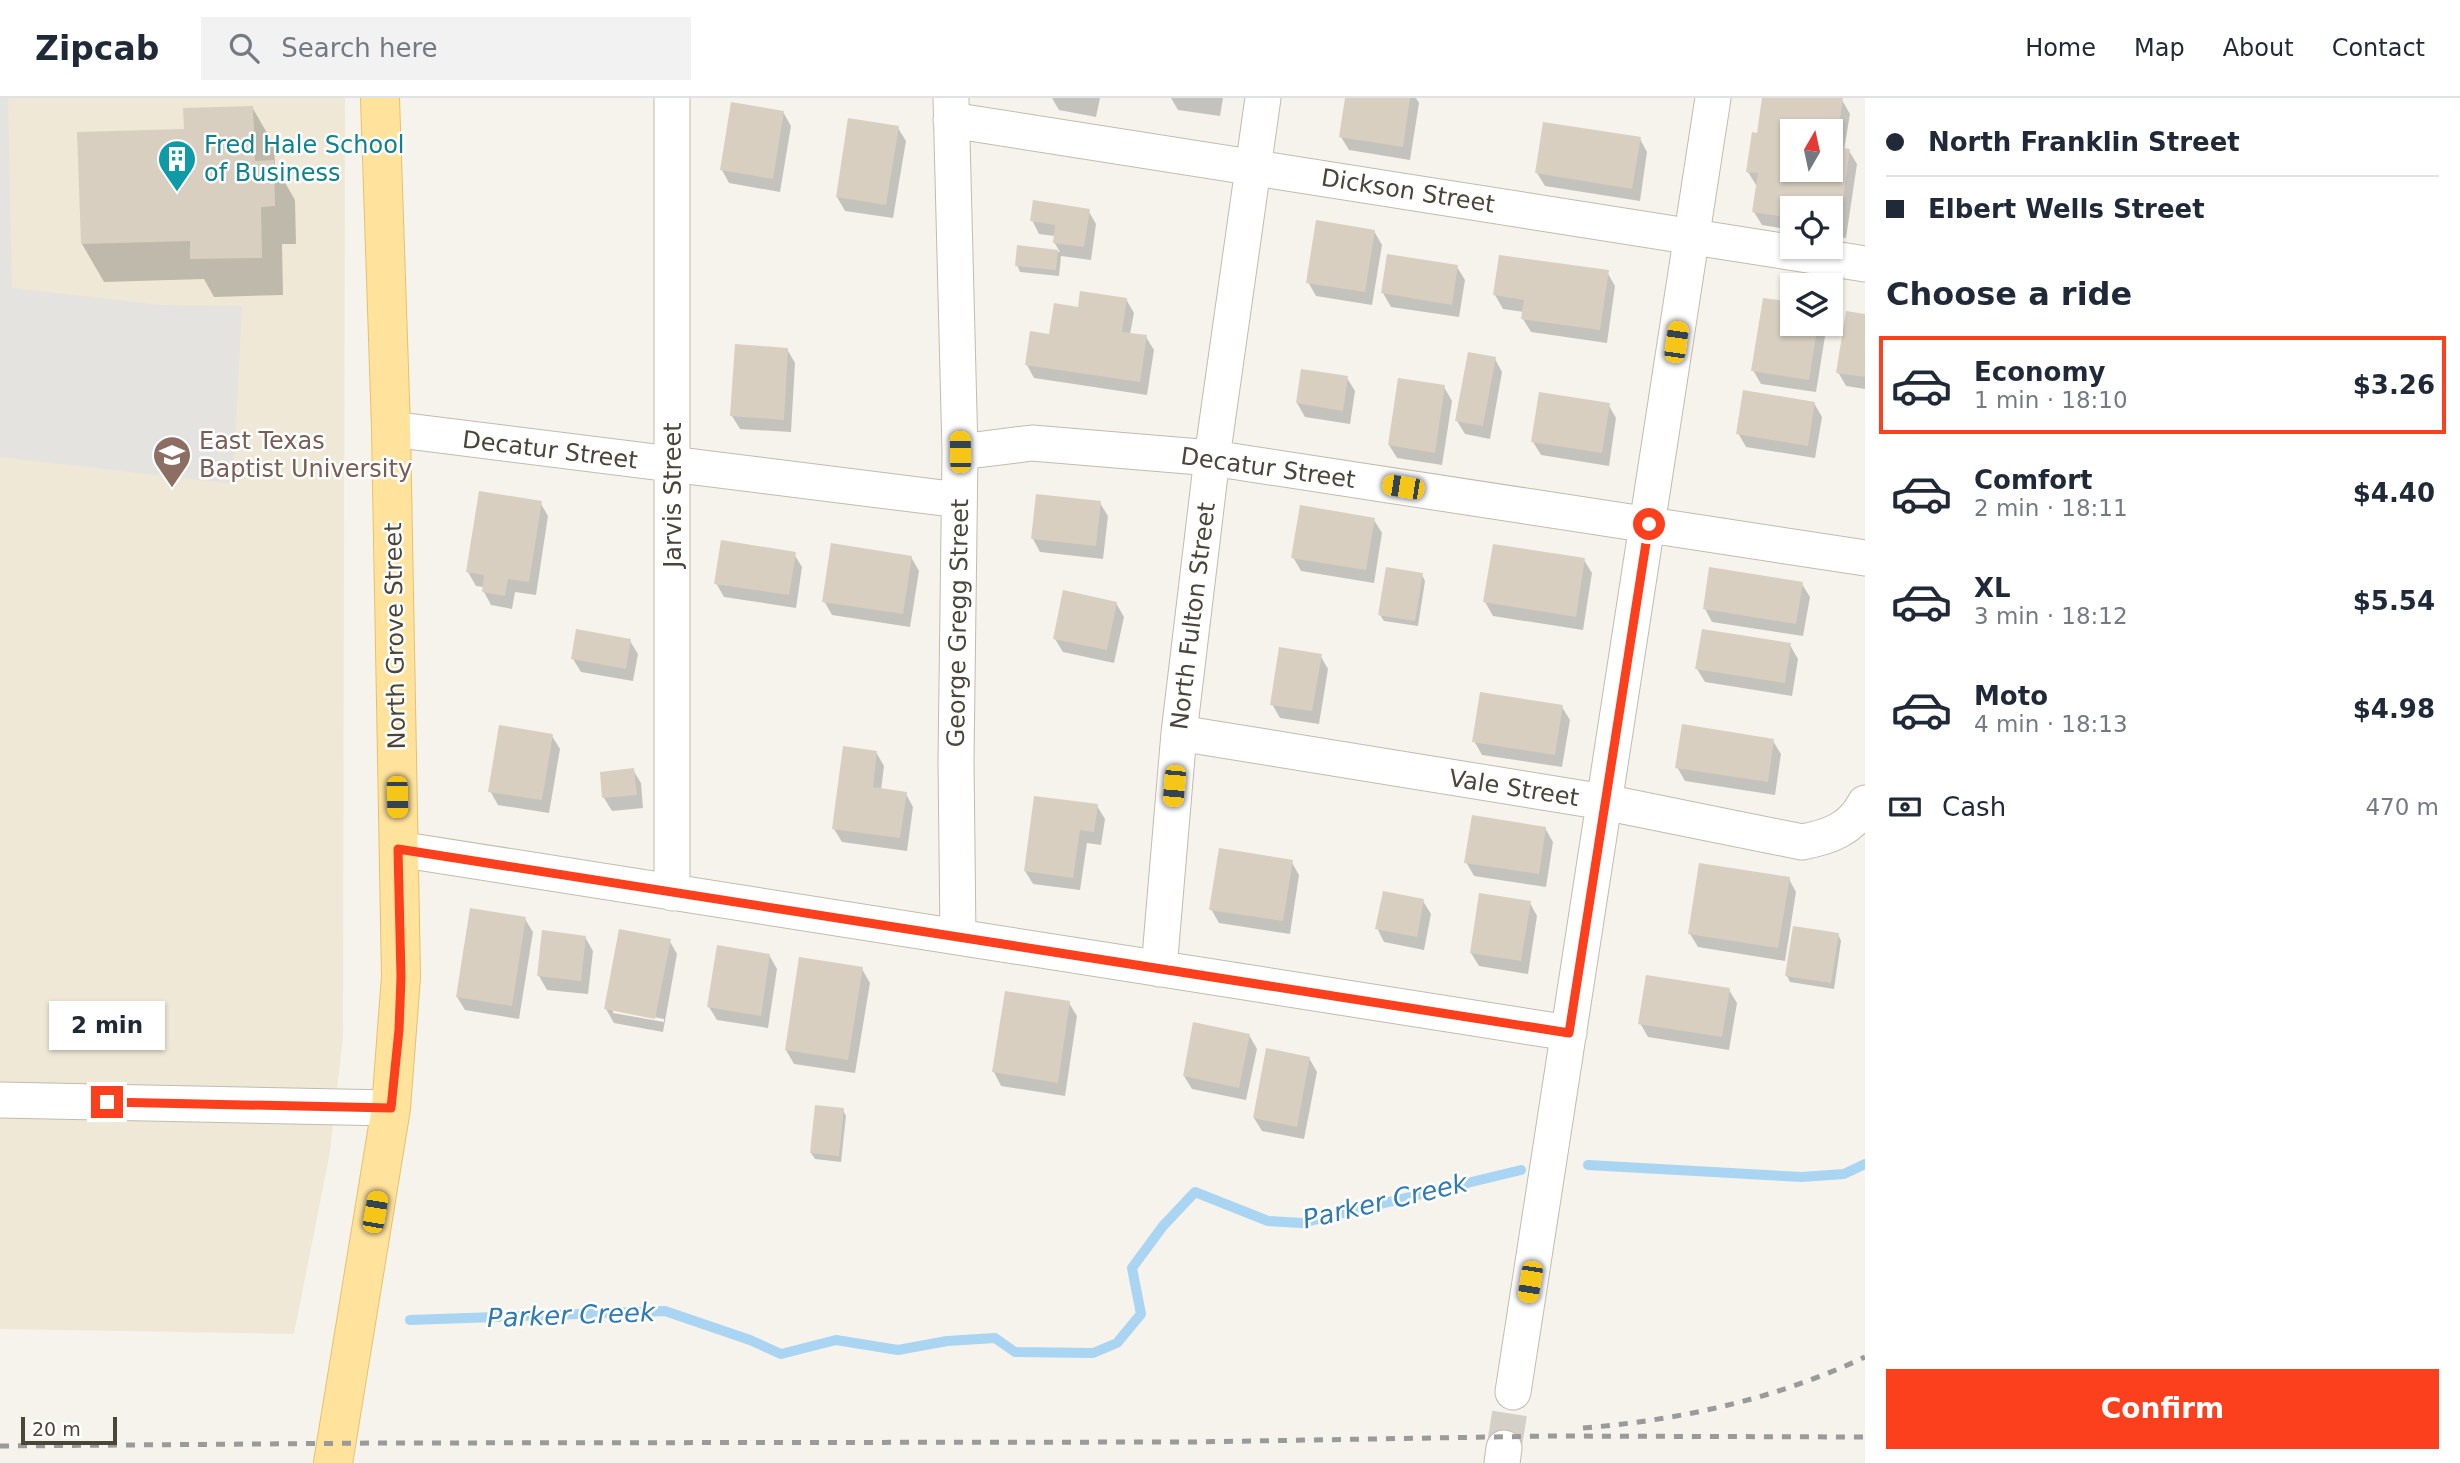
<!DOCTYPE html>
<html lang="en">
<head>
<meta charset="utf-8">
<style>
	body { margin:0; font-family:"DejaVu Sans",sans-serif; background:#f2f2f3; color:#1f2937; height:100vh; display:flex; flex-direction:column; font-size:26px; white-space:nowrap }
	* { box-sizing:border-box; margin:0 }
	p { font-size:23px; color:#747a83 }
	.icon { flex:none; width:38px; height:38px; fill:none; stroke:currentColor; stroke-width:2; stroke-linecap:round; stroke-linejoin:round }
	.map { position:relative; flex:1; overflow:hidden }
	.sheet { display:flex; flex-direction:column; background:#fff; width:595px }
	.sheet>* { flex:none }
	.hud { display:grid; align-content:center; height:154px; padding:0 21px; background:#fff }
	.needle { width:46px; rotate:9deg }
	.tools { position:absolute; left:1780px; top:21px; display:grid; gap:14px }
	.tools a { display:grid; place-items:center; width:63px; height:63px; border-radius:0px; background:#fff; box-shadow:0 2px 5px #0004; font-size:35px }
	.scale { position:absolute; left:21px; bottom:18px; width:96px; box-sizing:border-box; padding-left:7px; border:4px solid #4b4439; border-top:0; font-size:19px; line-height:24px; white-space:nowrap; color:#4b4439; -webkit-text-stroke:5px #fff; paint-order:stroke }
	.end { position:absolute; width:32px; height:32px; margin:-16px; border:9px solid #fc3f1d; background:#fff; box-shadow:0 0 0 4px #fff }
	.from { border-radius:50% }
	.bubble { position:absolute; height:49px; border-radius:0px; background:#fff; box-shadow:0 2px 5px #0004; font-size:23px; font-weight:600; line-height:49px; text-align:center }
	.car { position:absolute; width:21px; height:42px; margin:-21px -10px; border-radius:9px; box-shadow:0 0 5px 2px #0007; background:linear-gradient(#f5c518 24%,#345 0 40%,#f5c518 0 76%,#345 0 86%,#f5c518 0) }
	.hud b { display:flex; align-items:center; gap:24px; height:66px; font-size:26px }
	.hud b+b { border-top:2px solid #e0e1e3 }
	.hud i { width:18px; height:18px; background:#1f2937 }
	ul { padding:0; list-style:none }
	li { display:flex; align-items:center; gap:21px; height:98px; margin:0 14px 10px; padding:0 7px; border:4px solid transparent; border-radius:0px }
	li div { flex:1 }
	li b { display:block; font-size:26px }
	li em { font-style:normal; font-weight:600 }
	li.on { border-color:#fc3f1d }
	li>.icon { width:63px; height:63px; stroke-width:1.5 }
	h2 { padding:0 21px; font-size:32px; line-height:84px }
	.pay { display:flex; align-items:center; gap:18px; height:77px; padding:0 21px; font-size:26px }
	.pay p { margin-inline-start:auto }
	.action { display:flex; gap:14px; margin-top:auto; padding:14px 21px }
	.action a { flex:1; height:80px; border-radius:0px; background:#fc3f1d; color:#fff; font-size:28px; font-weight:600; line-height:80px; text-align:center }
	header { display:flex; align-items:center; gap:42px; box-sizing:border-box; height:98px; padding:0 35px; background:#fff; border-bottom:2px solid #e0e1e3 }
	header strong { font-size:33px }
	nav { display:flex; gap:38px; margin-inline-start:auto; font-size:24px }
	.search { width:490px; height:63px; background:#f2f2f3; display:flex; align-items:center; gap:18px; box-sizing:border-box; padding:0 24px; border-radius:0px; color:#747a83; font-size:26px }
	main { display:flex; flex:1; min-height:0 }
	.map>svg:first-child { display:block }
	.education { fill:#efe8d6 }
	.parking { fill:#e5e3e0 }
	.shadow { fill:#0003; fill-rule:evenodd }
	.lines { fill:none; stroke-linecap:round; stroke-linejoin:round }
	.stream { stroke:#a9d4f2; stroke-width:10 }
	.building { fill:#d8cfc1; fill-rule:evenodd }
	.minor-tunnel { stroke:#d4d0c8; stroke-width:35; stroke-dasharray:35 18; stroke-linecap:butt }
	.minor-casing { stroke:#c2bbae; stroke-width:37 }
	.major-casing { stroke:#e6c16a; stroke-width:40 }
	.minor { stroke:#fff; stroke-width:35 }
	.major { stroke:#ffe39c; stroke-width:38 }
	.rail { stroke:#9a9a9a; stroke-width:5; stroke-dasharray:9 9; stroke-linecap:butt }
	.route { stroke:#fc3f1d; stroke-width:9 }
	.labels { text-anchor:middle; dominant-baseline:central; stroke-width:5; stroke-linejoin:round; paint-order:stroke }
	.culture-label { font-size:24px; fill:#0d838f; stroke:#fff; text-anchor:start }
	.street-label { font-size:24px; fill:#4b4439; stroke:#fff }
	.education-label { font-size:24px; fill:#785e54; stroke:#fff; text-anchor:start }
	.water-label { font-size:26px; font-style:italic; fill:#2e7ab2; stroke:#fff }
</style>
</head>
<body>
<header>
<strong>Zipcab</strong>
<div class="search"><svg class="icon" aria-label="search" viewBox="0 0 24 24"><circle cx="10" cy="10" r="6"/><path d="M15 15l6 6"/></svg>Search here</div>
<nav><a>Home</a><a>Map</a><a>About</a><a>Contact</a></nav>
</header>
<main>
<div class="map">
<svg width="1865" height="1365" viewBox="0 0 1865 1365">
	<rect width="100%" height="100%" fill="#f6f3ec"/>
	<!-- education -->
	<path class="education" d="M0,0H345L343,939L330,1054L294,1236L0,1231Z"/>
	<!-- parking -->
	<path class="parking" d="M0,0H8L12,190L162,207L242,208L233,386L0,359Z"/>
	<!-- shadow -->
	<path class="shadow" d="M1052,0H1100L1096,19L1059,12Z
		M1171,0H1223L1220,18L1178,12Z
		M1347,0H1416L1419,5L1410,62L1349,52L1341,39Z
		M1764,0L1842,2L1850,16L1844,52L1849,53L1857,66L1846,140L1830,137V110H1792V132L1762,127L1754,114L1758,87H1756L1748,74L1758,37ZM1792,33H1830V72H1792Z
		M252,9L274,47L275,67L295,102L296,146H282L283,197L214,199L204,181L104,184L82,146L185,33Z
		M783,14L791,28L780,94L729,85L722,72Z
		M898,30L906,43L893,120L845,113L837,99Z
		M1640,41L1647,54L1640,103L1545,88L1537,75Z
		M1088,112L1096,126L1091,162L1061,158L1059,178L1020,174L1017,167L1019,149L1060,154L1054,144L1055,138L1039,136L1032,122Z
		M1374,133L1382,147L1372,207L1316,198L1308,184Z
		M1457,169L1465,182L1459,219L1391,209L1383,195Z
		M1607,174L1615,188L1607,245L1531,234L1523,221L1524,214L1503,211L1495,197Z
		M1126,201L1134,215L1130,236L1146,239L1154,252L1147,297L1034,280L1027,267L1051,238L1079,211Z
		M1792,206V226H1827L1816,294L1761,286L1753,272Z
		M1865,218V291L1846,288L1838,274Z
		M787,251L795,265L791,334L740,331L732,318Z
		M1495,261L1502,274L1490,341L1465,336L1457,323Z
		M1347,280L1355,293L1350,326L1305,319L1297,305Z
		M1444,289L1452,303L1442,367L1397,360L1389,347Z
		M1814,305L1822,319L1815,360L1746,349L1738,335Z
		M1608,306L1616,320L1609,368L1541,357L1533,344Z
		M540,404L548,418L536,497L515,494L512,511L491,507L484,494V489L476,488L468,474Z
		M1100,405L1108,418L1103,461L1040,454L1033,441Z
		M1374,422L1382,435L1374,485L1301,473L1293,459Z
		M794,456L802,469L796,510L724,499L716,485Z
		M911,459L919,473L910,529L832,517L824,503Z
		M1584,462L1592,475L1583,532L1493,518L1485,504Z
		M1422,477L1425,483L1418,528L1384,523L1380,517Z
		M1802,486L1810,499L1803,538L1712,524L1705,511Z
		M1116,505L1124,519L1114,565L1063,554L1055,541Z
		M630,543L638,556L633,583L581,574L573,561Z
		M1790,547L1798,561L1792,598L1705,584L1697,571Z
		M1320,557L1328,571L1319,626L1280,620L1272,606Z
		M1562,609L1570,622L1562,669L1482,657L1474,643Z
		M552,638L560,651L549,715L498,707L490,693Z
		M1773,643L1781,656L1775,697L1685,683L1677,669Z
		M876,654L884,668L881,692L906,696L913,709L907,753L842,744L834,731Z
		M633,672L641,685L643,710L612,713L604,700Z
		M1097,708L1105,721L1101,747L1087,745L1080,792L1033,786L1025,773Z
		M1545,730L1553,744L1546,789L1474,778L1466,764Z
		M1291,763L1299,777L1290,836L1219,825L1211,811Z
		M1789,781L1796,794L1785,863L1698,849L1690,836Z
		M1423,803L1431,816L1424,852L1384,844L1377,830Z
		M1530,805L1537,818L1528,876L1479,868L1471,855Z
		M525,821L533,834L519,921L465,912L457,899Z
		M1838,836L1841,843L1834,891L1790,884L1787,878Z
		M585,839L593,853L588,896L547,892L539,878Z
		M669,842L677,856L663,934L614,925L606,911ZM613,911L664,921V924L613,915Z
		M769,857L777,871L768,930L717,922L709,909Z
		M862,871L870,885L855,975L794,966L786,952Z
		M1729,892L1737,905L1729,952L1648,939L1640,925Z
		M1069,905L1077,918L1065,998L1001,988L994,974Z
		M1249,937L1257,951L1246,1002L1192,991L1184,978Z
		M1309,960L1317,974L1304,1041L1262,1033L1254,1020Z
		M843,1012L846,1018L841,1064L815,1061L811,1055Z"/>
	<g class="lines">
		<!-- stream -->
		<path class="stream" d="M1588,1067L1801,1079L1844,1076L1865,1066
			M410,1222L665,1213L750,1242L781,1256L836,1242L898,1252L947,1243L995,1240L1015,1254L1093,1255L1117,1245L1141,1216L1132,1170L1163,1128L1195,1094L1268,1123L1302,1125L1521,1072"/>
	</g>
	<!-- building -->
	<path class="building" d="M1345,0H1410L1403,49L1339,39Z
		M1762,0H1843L1836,49L1850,51L1839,127L1830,126V110H1792V120L1752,114L1758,75L1746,74L1752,34L1757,35ZM1792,33H1830V72H1792Z
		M731,4L784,13L773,81L720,72Z
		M253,8L255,63L274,62L275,108L261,109L262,160L190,161V143L81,146L77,34L184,31L183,10Z
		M848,20L899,28L886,107L836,99Z
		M1543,24L1641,39L1632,91L1535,75Z
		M1033,102L1090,111L1084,149L1053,145L1055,127L1030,123Z
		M1316,122L1375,132L1365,194L1306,185Z
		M1017,147L1058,152L1056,172L1015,168Z
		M1387,156L1458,167L1452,207L1381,195Z
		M1499,157L1609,172L1600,232L1521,221L1524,202L1493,197Z
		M1080,193L1127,200L1122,234L1147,237L1140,284L1025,267L1030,233L1049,236L1054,205L1078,209Z
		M1763,200L1792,204V226H1818L1809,282L1751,273Z
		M1846,213L1865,216V279L1836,275Z
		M735,246L788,250L784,322L730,318Z
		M1468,254L1496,259L1483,328L1455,323Z
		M1301,271L1348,278L1343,313L1296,305Z
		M1398,280L1445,287L1435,355L1388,347Z
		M1743,292L1815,304L1808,348L1736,336Z
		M1539,294L1610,305L1602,355L1531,344Z
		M479,393L542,403L529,484L508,481L505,498L482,494L484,477L466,474Z
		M1036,396L1101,403L1096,448L1031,441Z
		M1300,407L1375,420L1366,472L1291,460Z
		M721,442L796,454L789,497L714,486Z
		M831,445L912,458L903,516L822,504Z
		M1493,446L1585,460L1576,519L1483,504Z
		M1386,469L1423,475L1415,523L1378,517Z
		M1709,469L1803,484L1796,526L1703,511Z
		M1063,492L1117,504L1107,552L1053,541Z
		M576,531L631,541L626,571L571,561Z
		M1702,531L1791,545L1785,585L1695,571Z
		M1279,549L1322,556L1312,613L1270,607Z
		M1480,594L1563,607L1555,657L1472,644Z
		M1682,626L1774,641L1768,684L1675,670Z
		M499,627L553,636L542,702L488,694Z
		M843,648L877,653L873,689L907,694L900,740L832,731Z
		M634,670L637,697L602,700L600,674Z
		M1034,698L1098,706L1094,734L1080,732L1073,780L1024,773Z
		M1472,717L1546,729L1539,776L1464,765Z
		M1219,750L1293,762L1283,823L1209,812Z
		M1699,765L1790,779L1778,850L1688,836Z
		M1383,793L1424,801L1417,839L1375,831Z
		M1479,795L1531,803L1521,863L1470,855Z
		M470,810L526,819L512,908L456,899Z
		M1793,828L1839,835L1831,885L1785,878Z
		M619,831L671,841L655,921L604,911Z
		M542,832L586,838L581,883L537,878Z
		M717,847L770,856L761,918L707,909Z
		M799,859L863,869L848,962L785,952Z
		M1646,877L1730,890L1722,939L1638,926Z
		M1005,893L1070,903L1058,985L992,974Z
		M1193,924L1250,936L1239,990L1183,978Z
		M1266,950L1310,959L1297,1029L1253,1020Z
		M815,1007L844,1010L839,1058L810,1055Z"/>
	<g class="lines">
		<!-- minor-tunnel -->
		<path class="minor-tunnel" d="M1504,1350L1513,1294"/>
		<defs>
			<path id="minor" d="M672,0V795
				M951,0L960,354L956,663L958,839
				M951,22C1256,68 1560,120 1865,166
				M391,331L959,402
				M960,354L1032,345L1212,360L1865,460
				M1179,635L1604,704L1802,744C1829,739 1852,731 1865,705
				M398,751L1569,935
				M1159,871L1179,635L1212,360L1263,0
				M0,1002L391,1010
				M1513,1294L1713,0
				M1502,1365L1504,1350"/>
			<path id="major" d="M333,1365L391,1010L401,879L391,331L380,0"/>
		</defs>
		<!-- minor casing -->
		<use href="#minor" class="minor-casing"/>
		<!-- major casing -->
		<use href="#major" class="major-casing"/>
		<!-- minor -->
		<use href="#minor" class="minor"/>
		<!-- major -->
		<use href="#major" class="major"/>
		<!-- rail -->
		<path class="rail" d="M1583,1330C1681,1322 1776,1301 1865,1259
			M0,1348L383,1345L1191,1344L1551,1338L1865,1339"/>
	</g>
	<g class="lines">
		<!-- route -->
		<path class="route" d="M107,1004L391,1010L399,932L401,879L398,751L1569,935L1649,426"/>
	</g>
	<!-- icons -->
	<defs>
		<symbol id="building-pin" viewBox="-11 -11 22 30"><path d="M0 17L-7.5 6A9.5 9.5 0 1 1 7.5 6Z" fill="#0f9aa8" stroke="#fff"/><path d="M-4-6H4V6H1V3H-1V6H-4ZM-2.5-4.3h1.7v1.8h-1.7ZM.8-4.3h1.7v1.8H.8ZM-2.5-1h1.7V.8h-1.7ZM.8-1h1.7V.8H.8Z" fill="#fff"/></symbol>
		<symbol id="university-pin" viewBox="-11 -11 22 30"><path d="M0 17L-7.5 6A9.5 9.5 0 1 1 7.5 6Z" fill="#8d6e63" stroke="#fff"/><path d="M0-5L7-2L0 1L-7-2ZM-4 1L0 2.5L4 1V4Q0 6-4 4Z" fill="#fff"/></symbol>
	</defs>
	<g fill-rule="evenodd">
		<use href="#building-pin" x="155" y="39" width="44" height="60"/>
		<use href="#university-pin" x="150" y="335" width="44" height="60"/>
	</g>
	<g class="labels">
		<!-- culture labels -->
		<g class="culture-label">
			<text x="204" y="47">Fred Hale School<tspan x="204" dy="28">of Business</tspan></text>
		</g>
		<!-- street labels -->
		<g class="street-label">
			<text transform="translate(1408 93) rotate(9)">Dickson Street</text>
			<text transform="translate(550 352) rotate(7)">Decatur Street</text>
			<text transform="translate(1268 370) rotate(8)">Decatur Street</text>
			<text transform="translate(673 397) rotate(-90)">Jarvis Street</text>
			<text transform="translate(1193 518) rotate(-83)">North Fulton Street</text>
			<text transform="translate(958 525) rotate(-89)">George Gregg Street</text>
			<text transform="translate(395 538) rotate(-91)">North Grove Street</text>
			<text transform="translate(1514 690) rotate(9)">Vale Street</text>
		</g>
		<!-- education labels -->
		<g class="education-label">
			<text x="199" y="343">East Texas<tspan x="199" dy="28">Baptist University</tspan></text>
		</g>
		<!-- water labels -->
		<g class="water-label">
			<text transform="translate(1385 1103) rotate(-13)">Parker Creek</text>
			<text transform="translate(571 1217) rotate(-2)">Parker Creek</text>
		</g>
	</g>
</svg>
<div class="tools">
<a><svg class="needle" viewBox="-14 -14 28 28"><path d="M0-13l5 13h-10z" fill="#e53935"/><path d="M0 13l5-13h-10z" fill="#747a83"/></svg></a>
<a><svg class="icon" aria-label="locate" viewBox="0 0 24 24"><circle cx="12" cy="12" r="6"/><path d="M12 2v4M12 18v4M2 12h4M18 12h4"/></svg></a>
<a><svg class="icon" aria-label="layers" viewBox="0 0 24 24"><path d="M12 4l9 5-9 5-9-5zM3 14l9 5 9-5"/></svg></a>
</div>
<div class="scale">20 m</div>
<i class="end from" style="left:1649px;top:426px"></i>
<i class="end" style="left:107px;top:1004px"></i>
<div class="bubble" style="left:49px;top:903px;width:116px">2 min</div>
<i class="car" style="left:1676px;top:244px;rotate:8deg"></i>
<i class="car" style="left:960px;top:354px;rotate:359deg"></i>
<i class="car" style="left:1403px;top:389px;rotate:279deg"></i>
<i class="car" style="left:1174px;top:688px;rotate:185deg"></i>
<i class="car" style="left:397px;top:699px;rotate:179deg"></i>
<i class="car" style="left:375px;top:1114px;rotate:10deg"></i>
<i class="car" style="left:1530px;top:1184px;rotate:189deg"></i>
</div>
<section class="sheet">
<div class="hud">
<b><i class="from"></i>North Franklin Street</b>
<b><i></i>Elbert Wells Street</b>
</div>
<h2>Choose a ride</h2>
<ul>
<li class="on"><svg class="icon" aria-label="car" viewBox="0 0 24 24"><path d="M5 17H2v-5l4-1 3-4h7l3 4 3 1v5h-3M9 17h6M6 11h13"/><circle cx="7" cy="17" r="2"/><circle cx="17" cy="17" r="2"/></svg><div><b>Economy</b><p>1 min · 18:10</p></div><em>$3.26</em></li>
<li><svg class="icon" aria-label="car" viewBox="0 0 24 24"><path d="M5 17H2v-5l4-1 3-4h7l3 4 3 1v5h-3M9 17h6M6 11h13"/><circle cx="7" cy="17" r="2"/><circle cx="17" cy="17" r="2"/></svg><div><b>Comfort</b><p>2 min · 18:11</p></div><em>$4.40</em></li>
<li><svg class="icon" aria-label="car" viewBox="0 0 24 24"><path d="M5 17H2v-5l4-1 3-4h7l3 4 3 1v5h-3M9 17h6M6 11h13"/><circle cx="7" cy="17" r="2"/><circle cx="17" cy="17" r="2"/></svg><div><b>XL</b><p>3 min · 18:12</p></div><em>$5.54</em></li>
<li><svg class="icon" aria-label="car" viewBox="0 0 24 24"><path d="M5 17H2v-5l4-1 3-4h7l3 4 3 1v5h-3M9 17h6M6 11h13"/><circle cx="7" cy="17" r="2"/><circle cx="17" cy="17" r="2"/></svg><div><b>Moto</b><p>4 min · 18:13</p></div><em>$4.98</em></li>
</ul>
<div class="pay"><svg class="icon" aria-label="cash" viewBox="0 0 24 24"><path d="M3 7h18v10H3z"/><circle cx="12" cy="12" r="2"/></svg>Cash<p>470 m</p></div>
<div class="action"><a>Confirm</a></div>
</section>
</main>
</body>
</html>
